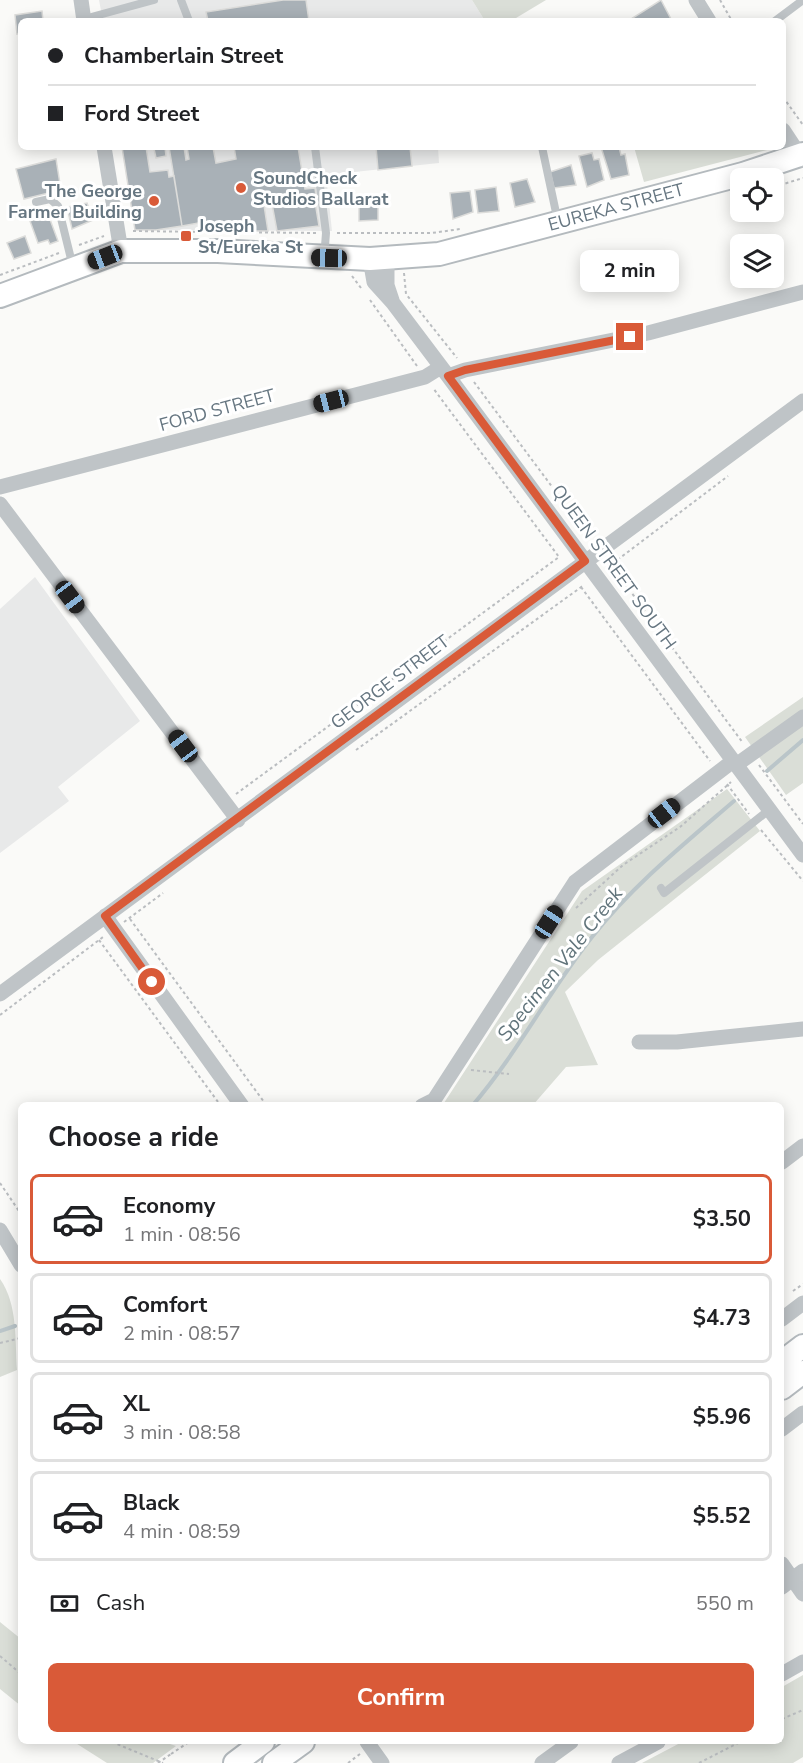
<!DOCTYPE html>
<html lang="en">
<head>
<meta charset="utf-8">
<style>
	body { margin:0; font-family:"Nunito Sans",sans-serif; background:#f6f6f6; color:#202124; height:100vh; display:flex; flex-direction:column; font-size:22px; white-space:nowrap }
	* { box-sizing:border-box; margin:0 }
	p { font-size:20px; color:#757577 }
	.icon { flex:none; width:33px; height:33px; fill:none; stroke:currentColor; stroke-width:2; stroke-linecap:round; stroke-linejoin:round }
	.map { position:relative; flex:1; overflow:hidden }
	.drawer { position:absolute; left:18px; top:1102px; width:766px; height:642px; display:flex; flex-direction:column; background:#fff; border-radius:9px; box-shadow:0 3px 15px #0003 }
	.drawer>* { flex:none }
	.guide { position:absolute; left:18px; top:18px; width:768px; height:132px; border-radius:9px; box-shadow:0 3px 15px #0003; display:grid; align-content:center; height:132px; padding:0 30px; background:#fff }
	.controls { position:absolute; left:730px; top:168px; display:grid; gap:12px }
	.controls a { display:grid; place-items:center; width:54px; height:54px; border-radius:9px; background:#fff; box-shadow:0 3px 15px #0003; font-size:30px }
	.end { position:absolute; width:27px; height:27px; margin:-14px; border:8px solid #d95a38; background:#fff; box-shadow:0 0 0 3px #fff }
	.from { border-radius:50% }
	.bubble { position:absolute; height:42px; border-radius:9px; background:#fff; box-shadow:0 3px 15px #0003; font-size:20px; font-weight:700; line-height:42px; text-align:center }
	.car { position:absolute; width:18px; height:36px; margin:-18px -9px; border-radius:8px; box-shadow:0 0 4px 2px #0007; background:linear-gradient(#222 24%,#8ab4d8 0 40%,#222 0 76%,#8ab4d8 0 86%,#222 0) }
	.guide b { display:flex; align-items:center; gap:21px; height:57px; font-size:22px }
	.guide b+b { border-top:2px solid #e0e0e0 }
	.guide i { width:15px; height:15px; background:#202124 }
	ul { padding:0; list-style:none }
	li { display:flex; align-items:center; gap:18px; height:90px; margin:0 12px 9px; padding:0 18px; border:3px solid #e0e0e0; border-radius:9px }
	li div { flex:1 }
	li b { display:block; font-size:22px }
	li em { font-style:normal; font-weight:700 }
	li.selected { border-color:#d95a38 }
	li>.icon { width:54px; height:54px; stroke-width:1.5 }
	h2 { padding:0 30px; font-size:27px; line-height:72px }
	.pay { display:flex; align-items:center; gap:15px; height:66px; padding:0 30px; font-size:22px }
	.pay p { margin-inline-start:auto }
	.action { display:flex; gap:12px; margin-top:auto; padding:12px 30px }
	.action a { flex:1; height:69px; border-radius:9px; background:#d95a38; color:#fff; font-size:24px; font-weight:700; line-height:69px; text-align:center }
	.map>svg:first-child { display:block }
	.built { fill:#e8e9e9 }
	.green { fill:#daded7 }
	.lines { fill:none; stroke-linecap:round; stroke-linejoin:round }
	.stream { stroke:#bac5c9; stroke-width:4 }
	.building { fill:#a9b1b7; stroke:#dcdcda; stroke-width:1.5 }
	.secondary-casing { stroke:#b4babe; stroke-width:26 }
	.path { stroke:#babdc0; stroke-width:2; stroke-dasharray:3 3; stroke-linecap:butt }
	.lane { stroke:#bfc4c7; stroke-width:8 }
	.street { stroke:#bfc4c7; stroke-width:15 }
	.secondary { stroke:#fff; stroke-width:22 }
	.path-bridge { stroke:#babdc0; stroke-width:2; stroke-dasharray:3 3; stroke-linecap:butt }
	.route { stroke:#d95a38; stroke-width:8 }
	.poi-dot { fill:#d95a38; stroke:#fff; stroke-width:2 }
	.labels { text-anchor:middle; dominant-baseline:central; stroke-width:6; stroke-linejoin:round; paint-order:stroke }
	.poi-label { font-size:18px; font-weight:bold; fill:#667681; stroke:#fff; text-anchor:start }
	.street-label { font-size:18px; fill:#667681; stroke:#fff }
	.water-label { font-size:20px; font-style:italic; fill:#61747b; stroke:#fff }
</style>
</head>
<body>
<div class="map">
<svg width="803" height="1763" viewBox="0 0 803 1763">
	<rect width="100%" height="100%" fill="#fafaf8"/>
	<!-- built -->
	<path class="built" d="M99,0H472L485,21H103Z
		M122,147H438L439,163L326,175L332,231L135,230Z
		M35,577L140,721L58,787L69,801L0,853V609Z"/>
	<!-- green -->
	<path class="green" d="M472,0H546L511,21H485Z
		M634,147H774L775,148L644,182Z
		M803,697V783L786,795L745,737Z
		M727,789L760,831L598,960L565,992L598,1065L566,1067L533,1105L442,1106L582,891Z
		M0,1279C18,1304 15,1341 17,1370L0,1377Z
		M0,1622L21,1639V1706L0,1689Z
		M803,1675V1757L793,1763H642L682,1742H782V1687Z
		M74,1742H164L176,1746L153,1763H107Z"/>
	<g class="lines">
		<!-- stream -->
		<path class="stream" d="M767,771L803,740
			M472,1106C517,1054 549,991 592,937C632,886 684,844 734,801
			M0,1331L15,1326"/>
	</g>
	<!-- building -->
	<path class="building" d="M283,0H306L309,21H208L206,12Z
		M661,0L672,21H632L631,19Z
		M42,11L43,21H21V33L17,34L15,15Z
		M122,147H146L150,172L168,170L169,177L174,176L182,226L156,230H135Z
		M165,147L166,156L156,158L154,149Z
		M169,147H184L186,160L189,159L187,147H213L216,163L236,159L234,147H298L305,189L315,188L316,196L264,205L268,231H200L198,223L182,226Z
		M376,147H410L412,166L378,170Z
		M601,147H619L621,155L625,154L629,175L611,179Z
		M592,153L594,160L599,159L604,180L587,187L579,156Z
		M56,159L61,190L24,199L16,169Z
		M571,165L576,185L554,188L550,172Z
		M527,179L535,202L515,207L510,183Z
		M496,187L499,211L478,213L475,190Z
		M470,191L473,212L453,219L450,193Z
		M314,196L319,226L277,231L272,204Z
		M87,203L93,220L72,229L67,207Z
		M378,204V220L359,221V205Z
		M48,214L58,241L50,244L48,240L38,243L30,221Z
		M25,236L31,253L14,259L7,243Z"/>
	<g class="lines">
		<defs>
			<path id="secondary" d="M0,296L121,251H218L370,259L439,254L743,174L803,154
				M782,1362L803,1346
				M782,1388L803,1372
				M235,1763L263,1742
				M274,1763L303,1742"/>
		</defs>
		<!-- secondary casing -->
		<use href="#secondary" class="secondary-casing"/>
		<!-- path -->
		<path class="path" d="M720,0L732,21
			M783,97L803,125
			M774,187L803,178
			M133,231L205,232
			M223,232L316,233
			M337,233H432L460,229
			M79,245L104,236
			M404,273L406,294L457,358
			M0,275L59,253
			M352,276L361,288
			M370,300L417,366
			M474,382L591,539
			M611,565L743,743
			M608,567L728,476
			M581,587L710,761
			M356,750L584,585
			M759,765L803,824
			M727,784L749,814
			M236,794L559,557L433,388
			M761,830L803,881
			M576,908L623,865L680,827L731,782
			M130,919L267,1106
			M124,922L163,893
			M99,940L221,1106
			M0,1015L103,937
			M471,1070L509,1074
			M0,1183L21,1214
			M793,1291L803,1284
			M21,1301V1315
			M0,1343L21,1338
			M0,1656L21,1674
			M782,1719L803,1710
			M112,1742L163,1763
			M171,1754L189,1742
			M348,1763L360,1754
			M699,1763L740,1742"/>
		<!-- lane -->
		<path class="lane" d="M181,0L189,21
			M84,19L154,0
			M775,21L803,0
			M315,147L326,233L325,246
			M542,147L558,222
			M36,202L50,199L58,206L73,267
			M661,888L664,893L769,810"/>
		<!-- street -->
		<path class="street" d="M81,0L84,21
			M696,0L709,21
			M783,130L803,160
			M104,147L121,251
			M370,259L374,282L393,303L448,376L803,855
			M387,259V285L392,300
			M448,376L465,370L648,333L803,292
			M0,487L425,377L441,367
			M0,504L238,820
			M736,765L803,717
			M105,916L242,1106
			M0,994L803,401
			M639,1042H677L803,1029
			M422,1106L434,1100L575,882L733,761
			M782,1162L803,1146
			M0,1230L21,1265
			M782,1319L803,1303
			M782,1429L803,1413
			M782,1564L803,1594
			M782,1587L803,1571
			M782,1674L803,1662
			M367,1742L382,1763
			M542,1763L571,1742
			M619,1763L658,1742"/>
		<!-- secondary -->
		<use href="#secondary" class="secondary"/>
		<!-- path-bridge -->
		<path class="path-bridge" d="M158,1763L171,1754"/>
	</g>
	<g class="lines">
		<!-- route -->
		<path class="route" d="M152,982L105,916L585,561L448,376L465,370L630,337"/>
	</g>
	<!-- markers -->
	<g class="poi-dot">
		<circle cx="241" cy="188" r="6"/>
		<circle cx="154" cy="201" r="6"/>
		<rect x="180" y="230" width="12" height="12" rx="3"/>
	</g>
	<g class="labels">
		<!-- poi labels -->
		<g class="poi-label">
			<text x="253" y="178">SoundCheck<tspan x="253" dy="21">Studios Ballarat</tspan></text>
			<text x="142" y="191" text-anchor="end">The George<tspan x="142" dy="21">Farmer Building</tspan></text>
			<text x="198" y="226">Joseph<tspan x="198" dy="21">St/Eureka St</tspan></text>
		</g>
		<!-- street labels -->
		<g class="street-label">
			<text transform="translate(616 207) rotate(-15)">EUREKA STREET</text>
			<text transform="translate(217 410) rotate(-15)">FORD STREET</text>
			<text transform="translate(614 567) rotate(54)">QUEEN STREET SOUTH</text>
			<text transform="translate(390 682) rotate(-37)">GEORGE STREET</text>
		</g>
		<!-- water labels -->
		<g class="water-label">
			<text transform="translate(560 964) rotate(-52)">Specimen Vale Creek</text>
		</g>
	</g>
</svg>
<div class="controls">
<a><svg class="icon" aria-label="locate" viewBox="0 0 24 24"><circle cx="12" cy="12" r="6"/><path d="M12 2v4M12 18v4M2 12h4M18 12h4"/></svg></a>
<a><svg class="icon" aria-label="layers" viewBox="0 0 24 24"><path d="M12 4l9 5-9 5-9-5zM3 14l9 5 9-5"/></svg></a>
</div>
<i class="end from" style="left:152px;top:982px"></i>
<i class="end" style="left:630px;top:337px"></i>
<div class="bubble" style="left:580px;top:250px;width:99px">2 min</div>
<i class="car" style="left:105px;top:257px;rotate:249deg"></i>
<i class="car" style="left:329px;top:258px;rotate:271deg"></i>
<i class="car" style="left:331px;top:401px;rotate:256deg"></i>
<i class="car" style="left:70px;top:597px;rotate:143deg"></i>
<i class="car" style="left:183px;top:746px;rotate:323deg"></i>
<i class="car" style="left:664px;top:813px;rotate:52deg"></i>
<i class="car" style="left:549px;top:922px;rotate:33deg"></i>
<div class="guide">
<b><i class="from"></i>Chamberlain Street</b>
<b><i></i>Ford Street</b>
</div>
<section class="drawer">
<h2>Choose a ride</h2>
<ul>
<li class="selected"><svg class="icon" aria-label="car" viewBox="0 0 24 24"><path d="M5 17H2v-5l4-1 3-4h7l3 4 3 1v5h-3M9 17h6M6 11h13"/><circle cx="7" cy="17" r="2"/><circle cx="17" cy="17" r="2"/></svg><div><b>Economy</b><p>1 min · 08:56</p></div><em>$3.50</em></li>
<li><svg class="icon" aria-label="car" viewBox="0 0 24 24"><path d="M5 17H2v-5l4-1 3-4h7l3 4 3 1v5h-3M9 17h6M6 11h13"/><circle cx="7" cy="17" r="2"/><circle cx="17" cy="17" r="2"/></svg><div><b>Comfort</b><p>2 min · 08:57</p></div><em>$4.73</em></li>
<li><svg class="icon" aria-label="car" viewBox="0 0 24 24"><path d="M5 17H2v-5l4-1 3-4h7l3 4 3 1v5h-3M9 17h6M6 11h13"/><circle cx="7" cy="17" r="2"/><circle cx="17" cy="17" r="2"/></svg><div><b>XL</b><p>3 min · 08:58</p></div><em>$5.96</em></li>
<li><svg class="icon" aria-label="car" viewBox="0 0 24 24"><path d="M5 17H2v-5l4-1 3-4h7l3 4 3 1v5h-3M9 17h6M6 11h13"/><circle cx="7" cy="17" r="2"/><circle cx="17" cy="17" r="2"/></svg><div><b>Black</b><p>4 min · 08:59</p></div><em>$5.52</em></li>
</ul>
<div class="pay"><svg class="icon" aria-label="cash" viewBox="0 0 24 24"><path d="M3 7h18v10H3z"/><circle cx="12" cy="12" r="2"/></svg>Cash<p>550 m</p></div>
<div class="action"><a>Confirm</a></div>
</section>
</div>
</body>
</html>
